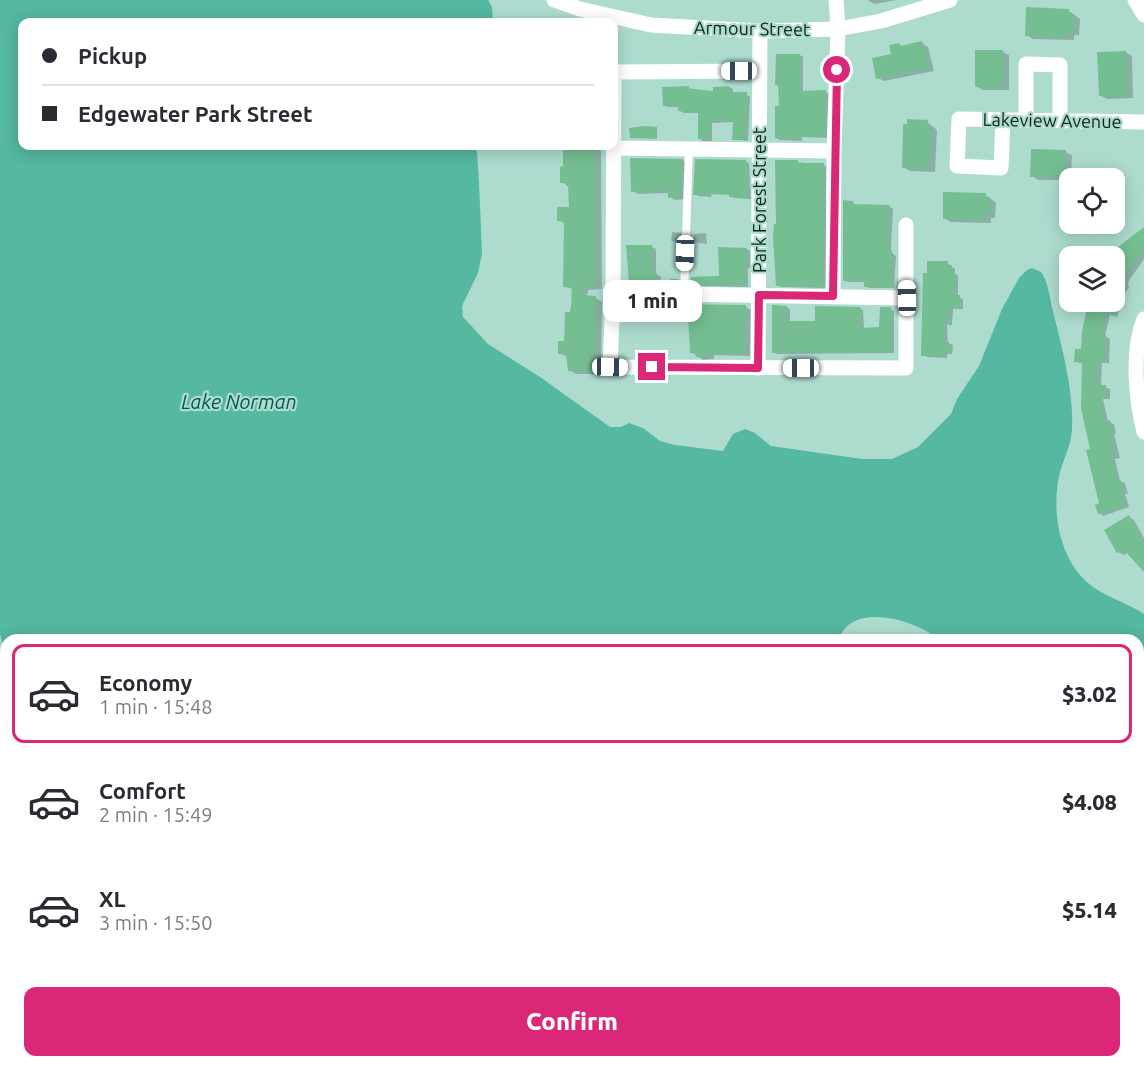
<!DOCTYPE html>
<html lang="en">
<head>
<meta charset="utf-8">
<style>
	body { margin:0; font-family:Ubuntu,sans-serif; background:#f7f7f7; color:#2b2b33; height:100vh; display:flex; flex-direction:column; font-size:22px; white-space:nowrap }
	* { box-sizing:border-box; margin:0 }
	p { font-size:20px; color:#7c7c81 }
	.icon { flex:none; width:33px; height:33px; fill:none; stroke:currentColor; stroke-width:2; stroke-linecap:round; stroke-linejoin:round }
	.map { position:relative; flex:1; overflow:hidden }
	.drawer { position:absolute; left:0px; top:634px; width:1144px; height:434px; display:flex; flex-direction:column; background:#fff; border-radius:18px 18px 0 0; box-shadow:0 3px 15px #0003 }
	.drawer>* { flex:none }
	.top-card { position:absolute; left:18px; top:18px; width:600px; height:132px; border-radius:12px; box-shadow:0 3px 15px #0003; display:grid; align-content:center; height:132px; padding:0 24px; background:#fff }
	.tools { position:absolute; left:1059px; top:168px; display:grid; gap:12px }
	.tools a { display:grid; place-items:center; width:66px; height:66px; border-radius:12px; background:#fff; box-shadow:0 3px 15px #0003; font-size:30px }
	.end { position:absolute; width:27px; height:27px; margin:-14px; border:8px solid #db2777; background:#fff; box-shadow:0 0 0 3px #fff }
	.from { border-radius:50% }
	.bubble { position:absolute; height:42px; border-radius:12px; background:#fff; box-shadow:0 3px 15px #0003; font-size:20px; font-weight:800; line-height:42px; text-align:center }
	.car { position:absolute; width:18px; height:36px; margin:-18px -9px; border-radius:8px; box-shadow:0 0 4px 2px #0007; background:linear-gradient(#fff 24%,#345 0 40%,#fff 0 76%,#345 0 86%,#fff 0) }
	.top-card b { display:flex; align-items:center; gap:21px; height:57px; font-size:22px }
	.top-card b+b { border-top:2px solid #e1e1e2 }
	.top-card i { width:15px; height:15px; background:#2b2b33 }
	ul { padding:10px 0 0; list-style:none }
	li { display:flex; align-items:center; gap:18px; height:99px; margin:0 12px 9px; padding:0 12px; border:3px solid transparent; border-radius:12px }
	li div { flex:1 }
	li b { display:block; font-size:22px }
	li em { font-style:normal; font-weight:800 }
	li.selected { border-color:#db2777 }
	li>.icon { width:54px; height:54px; stroke-width:1.5 }
	.cta { display:flex; gap:12px; margin-top:auto; padding:12px 24px }
	.cta a { flex:1; height:69px; border-radius:12px; background:#db2777; color:#fff; font-size:24px; font-weight:800; line-height:69px; text-align:center }
	.map>svg:first-child { display:block }
	.green { fill:#d88faa }
	.water { fill:#55b8a1 }
	.shadow { fill:#0003 }
	.building { fill:#75be91 }
	.lines { fill:none; stroke-linecap:round; stroke-linejoin:round }
	.path { stroke:#64857d; stroke-width:2; stroke-dasharray:3 4.5; stroke-linecap:butt }
	.lane { stroke:#fff; stroke-width:8 }
	.street { stroke:#fff; stroke-width:15 }
	.secondary { stroke:#fff; stroke-width:21 }
	.route { stroke:#db2777; stroke-width:8 }
	.labels { text-anchor:middle; dominant-baseline:central; stroke-width:4.5; stroke-linejoin:round; paint-order:stroke }
	.street-label { font-size:18px; fill:#10221e; stroke:#addccf }
	.water-label { font-size:20px; font-style:italic; fill:#025a4b; stroke:#addccf }
</style>
</head>
<body>
<div class="map">
<svg width="1144" height="1067" viewBox="0 0 1144 1067">
	<rect width="100%" height="100%" fill="#addccf"/>
	<!-- green -->
	<path class="green" d="M1144,955V1067H1018L1023,1062H1138V959Z
		M359,1062H481L479,1067H360Z"/>
	<!-- water -->
	<path class="water" d="M0,0H488L492,7L493,22H22V146H474L477,152L479,182L482,254L478,273L462,306L463,317L488,344L540,377L610,427H621L629,423L643,428L660,441L675,445L723,451L733,434L745,429L755,433L771,446L862,459H892L918,447L951,414L957,399L979,366L1002,309L1019,278L1027,270L1032,268L1041,272C1048,281 1049,295 1052,307C1061,344 1074,390 1072,428C1072,443 1064,458 1060,472C1051,508 1058,557 1088,583C1104,597 1126,602 1144,614V888H1138V640H939C918,620 850,600 839,640H6V659L0,634Z
		M0,1040H6V1062H64L68,1067H0Z"/>
	<!-- shadow -->
	<path class="shadow" d="M868,0H897L874,4Z
		M1069,11L1080,19L1079,35H1074V40L1033,39L1027,35Z
		M922,43L928,47L934,71L884,81L878,78L899,44L903,47Z
		M1003,52L1009,55V90H983L976,86Z
		M1125,52L1132,56L1133,98L1107,99L1100,95Z
		M800,55L803,57V92H826L829,94L828,138L802,137V141L780,140L776,138L781,107L779,86L776,85Z
		M729,87L733,89V93L750,96L748,141L733,139L734,122L712,123V141H703L700,139V113H684L680,111V107H668L664,105L688,88L715,92Z
		M927,122L937,130L935,172L910,171L903,167Z
		M567,146H601L602,289L588,290L587,297L596,298L602,302L601,374H576L569,370L568,357L559,353L565,342L574,290L565,286V224L559,220L570,208V186L561,182Z
		M1065,152L1072,155L1071,178L1070,180H1038L1032,176Z
		M682,160L688,163L686,199L675,200L670,197V193L638,194L633,191Z
		M745,161L749,163L751,199L734,198L730,195L711,194L712,197L699,196L695,194Z
		M797,162L827,166L826,288L781,287L777,285L778,226Z
		M986,195L996,203L995,218H991V223L951,222L944,218Z
		M853,202L856,206L890,207L893,209L891,249L893,254L896,256L894,288H869L866,286V282H848L844,280Z
		M1144,230V259L1128,282L1129,288L1123,296L1114,290V256H1110Z
		M672,232L681,233V243L671,241Z
		M706,233L707,244L693,242L694,234Z
		M628,247H652L656,249V274L661,277L660,285L635,286L631,284Z
		M747,249L750,251V268H748V287L695,286L692,284L720,278Z
		M947,263L955,269V274L958,275V297L963,299V309H953L952,325H947L948,343L953,345L952,354H947V358L927,357L923,355Z
		M670,279H678L679,284H672Z
		M1090,302H1106L1120,306L1117,317L1110,315L1105,336L1110,339L1109,363H1102L1101,386L1110,389V399H1103L1108,422L1114,424L1116,434H1114L1120,458L1115,459L1120,481L1125,483L1128,494H1125L1129,507L1103,516L1099,513L1101,504L1092,450L1083,364L1076,361L1082,351L1083,332Z
		M641,306H654L653,315L640,313Z
		M746,307L751,310L750,356L714,355V359L703,360L691,352L690,317H678L673,314Z
		M787,307L790,309V323H817L860,308L863,310L864,329H881L890,309L894,311V353L777,354L773,352Z
		M1129,517L1134,520L1144,538V570L1128,553L1124,555L1118,552Z
		M245,1062H261L265,1067H249Z
		M288,1062H303L305,1067H290Z
		M587,1062H610L614,1067H591Z
		M788,1062H851L845,1067H782Z
		M891,1062H930L928,1067H900Z"/>
	<!-- building -->
	<path class="building" d="M1026,7L1069,9V14H1074L1073,33L1068,32V38L1025,36Z
		M922,41L928,68L876,79L872,58L891,54L889,45L899,43L900,46Z
		M975,50H1003V88L975,87Z
		M1126,51L1127,95L1099,96L1097,52Z
		M776,54H800V91L826,90L825,137L799,136V140L775,138V106H779L778,85H775Z
		M689,86V89L713,91V87L729,86L730,92H747L745,140H732L733,120L709,122V140L698,139V112L678,111V106H663L662,87Z
		M907,119L928,120L927,125H931L929,169L902,168L903,124H907Z
		M644,126L657,127V139L630,138L629,128Z
		M563,146H595L596,286L582,287L581,295L596,296L594,371H568L566,354H558V341H564L565,312H570L571,307L572,288L563,287L564,221H557V207H569L568,186H566V183H560V167L563,166Z
		M1031,149L1066,150L1065,177H1030Z
		M630,158L683,159L680,196L668,198V190L631,192Z
		M695,159L746,160L748,198L729,197V194L708,193L709,195H693Z
		M775,160H798V163H824L823,287L776,286L773,238L774,224H776Z
		M943,192L986,193V197H990L989,215H985V220L943,219Z
		M843,200L853,201V204L890,205L888,246H890V253H893L892,287H864V281H843Z
		M1144,227V248L1114,291V250Z
		M626,245H652V273H657L656,284L629,285Z
		M718,247L747,248V266H744L745,285L690,284L691,277L719,276Z
		M927,261H948V265H952V271H955V295H960V307H949V323H944V342H949V353H943V356H921L923,273H927Z
		M1088,302H1116L1113,315L1106,314L1101,334L1106,335L1105,361H1098L1097,385H1106V397H1100L1105,421L1110,420L1112,432H1110L1116,456L1111,457L1117,480L1120,479L1124,491L1121,492L1126,505L1098,514L1095,505L1099,503L1086,450L1090,449L1081,408L1082,363L1074,362L1075,349H1081L1082,332Z
		M670,304L746,305L745,354L709,353V357H696V353H690L688,314L671,315Z
		M772,305L787,306V321H815V306L860,307L861,328L879,327L880,307H891V351L840,353H810L809,351L772,353Z
		M1129,515L1144,544V572L1123,549L1117,553L1104,530Z"/>
	<g class="lines">
		<!-- path -->
		<path class="path" d="M0,1009L6,1010
			M82,1062L90,1067
			M422,1062V1067"/>
		<!-- lane -->
		<path class="lane" d="M684,294L689,148
			M277,1062L280,1067"/>
		<!-- street -->
		<path class="street" d="M554,0L580,9L651,25L760,31L838,29L881,21L950,0
			M1135,0L1144,15
			M759,71L614,72L613,295L610,367L906,368V225
			M1003,119L1001,168L957,166L959,119L1144,122
			M1026,119V64L1060,65V119
			M614,148L834,151
			M613,295L684,294L907,298
			M833,296L834,151L838,29L836,0
			M1144,319C1131,351 1136,400 1144,432
			M758,368L760,31
			M1138,961L1144,968
			M0,990L6,991
			M145,1062L151,1067
			M740,1067L744,1062
			M866,1067L868,1062"/>
		<!-- secondary -->
		<path class="secondary" d="M1138,943L1144,939
			M1000,1067L1005,1062"/>
	</g>
	<g class="lines">
		<!-- route -->
		<path class="route" d="M652,367L758,368L759,295L833,296L837,70"/>
	</g>
	<g class="labels">
		<!-- street labels -->
		<g class="street-label">
			<text transform="translate(752 28) rotate(1)">Armour Street</text>
			<text transform="translate(1052 120) rotate(1)">Lakeview Avenue</text>
			<text transform="translate(759 200) rotate(-90)">Park Forest Street</text>
		</g>
		<!-- water labels -->
		<g class="water-label">
			<text x="239" y="401">Lake Norman</text>
		</g>
	</g>
</svg>
<div class="tools">
<a><svg class="icon" aria-label="locate" viewBox="0 0 24 24"><circle cx="12" cy="12" r="6"/><path d="M12 2v4M12 18v4M2 12h4M18 12h4"/></svg></a>
<a><svg class="icon" aria-label="layers" viewBox="0 0 24 24"><path d="M12 4l9 5-9 5-9-5zM3 14l9 5 9-5"/></svg></a>
</div>
<i class="end from" style="left:837px;top:70px"></i>
<i class="end" style="left:652px;top:367px"></i>
<div class="bubble" style="left:603px;top:280px;width:99px">1 min</div>
<i class="car" style="left:739px;top:71px;rotate:270deg"></i>
<i class="car" style="left:685px;top:253px;rotate:182deg"></i>
<i class="car" style="left:907px;top:298px;rotate:359deg"></i>
<i class="car" style="left:610px;top:367px;rotate:91deg"></i>
<i class="car" style="left:801px;top:368px;rotate:270deg"></i>
<div class="top-card">
<b><i class="from"></i>Pickup</b>
<b><i></i>Edgewater Park Street</b>
</div>
<section class="drawer">
<ul>
<li class="selected"><svg class="icon" aria-label="car" viewBox="0 0 24 24"><path d="M5 17H2v-5l4-1 3-4h7l3 4 3 1v5h-3M9 17h6M6 11h13"/><circle cx="7" cy="17" r="2"/><circle cx="17" cy="17" r="2"/></svg><div><b>Economy</b><p>1 min · 15:48</p></div><em>$3.02</em></li>
<li><svg class="icon" aria-label="car" viewBox="0 0 24 24"><path d="M5 17H2v-5l4-1 3-4h7l3 4 3 1v5h-3M9 17h6M6 11h13"/><circle cx="7" cy="17" r="2"/><circle cx="17" cy="17" r="2"/></svg><div><b>Comfort</b><p>2 min · 15:49</p></div><em>$4.08</em></li>
<li><svg class="icon" aria-label="car" viewBox="0 0 24 24"><path d="M5 17H2v-5l4-1 3-4h7l3 4 3 1v5h-3M9 17h6M6 11h13"/><circle cx="7" cy="17" r="2"/><circle cx="17" cy="17" r="2"/></svg><div><b>XL</b><p>3 min · 15:50</p></div><em>$5.14</em></li>
</ul>
<div class="cta"><a>Confirm</a></div>
</section>
</div>
</body>
</html>
